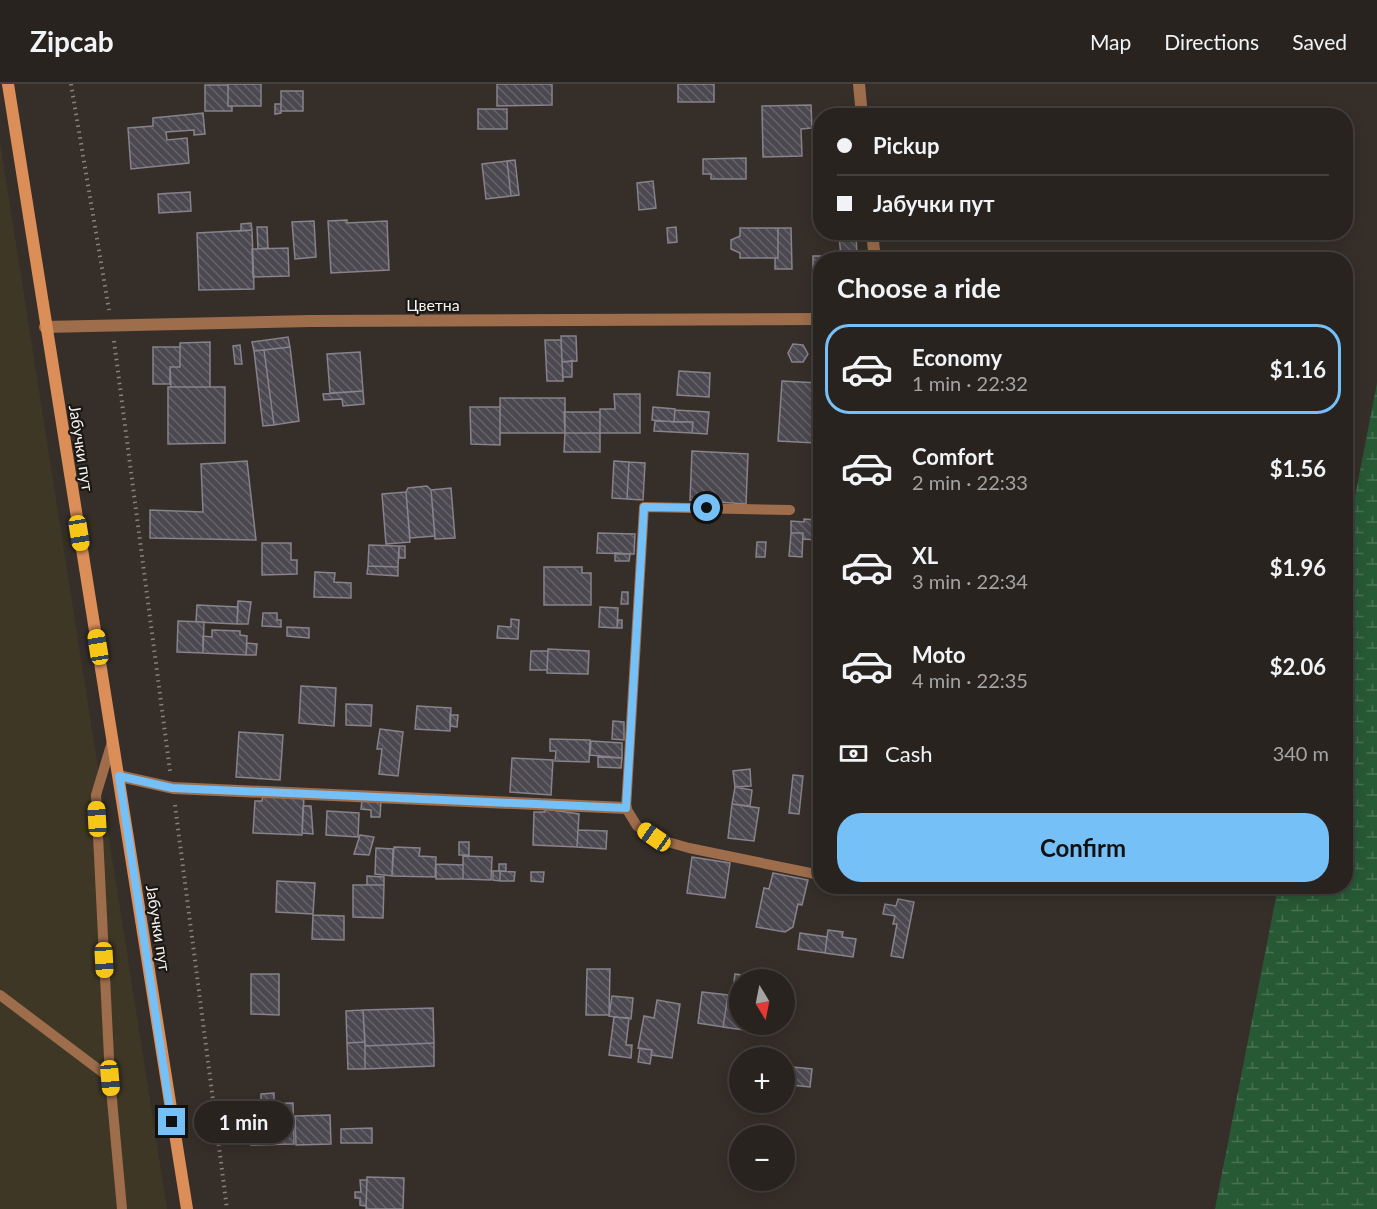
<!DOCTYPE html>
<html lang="en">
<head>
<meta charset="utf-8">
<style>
	body { margin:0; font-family:Lato,sans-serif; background:#302b28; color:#f1f3f6; height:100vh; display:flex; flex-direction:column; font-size:22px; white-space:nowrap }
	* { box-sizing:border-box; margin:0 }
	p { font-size:20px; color:#a5a4a4 }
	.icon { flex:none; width:33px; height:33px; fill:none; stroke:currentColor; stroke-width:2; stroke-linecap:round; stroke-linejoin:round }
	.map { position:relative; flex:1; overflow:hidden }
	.panel { position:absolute; left:813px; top:168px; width:540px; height:642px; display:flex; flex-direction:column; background:#28231f; border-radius:24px; box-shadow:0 3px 15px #0003,0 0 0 2px #44403d }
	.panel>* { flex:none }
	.banner { position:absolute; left:813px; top:24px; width:540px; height:132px; border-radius:24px; box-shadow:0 3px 15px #0003,0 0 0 2px #44403d; display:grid; align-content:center; height:132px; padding:0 24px; background:#28231f }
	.needle { width:39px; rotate:170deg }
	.controls { position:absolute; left:729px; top:885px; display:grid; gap:12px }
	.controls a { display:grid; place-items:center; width:66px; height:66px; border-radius:50%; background:#28231f; box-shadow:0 3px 15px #0003,0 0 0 2px #44403d; font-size:30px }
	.end { position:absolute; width:27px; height:27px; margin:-14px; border:8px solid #75c0f6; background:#111; box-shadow:0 0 0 3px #111 }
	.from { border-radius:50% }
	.bubble { position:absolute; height:42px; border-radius:21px; background:#28231f; box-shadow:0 3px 15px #0003,0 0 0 2px #44403d; font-size:20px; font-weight:700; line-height:42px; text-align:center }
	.car { position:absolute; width:18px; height:36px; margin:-18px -9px; border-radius:8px; box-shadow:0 0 4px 2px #0007; background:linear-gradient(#f5c518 24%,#345 0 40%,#f5c518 0 76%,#345 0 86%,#f5c518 0) }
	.banner b { display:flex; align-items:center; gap:21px; height:57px; font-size:22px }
	.banner b+b { border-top:2px solid #44403d }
	.banner i { width:15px; height:15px; background:#f1f3f6 }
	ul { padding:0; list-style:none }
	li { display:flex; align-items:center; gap:18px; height:90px; margin:0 12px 9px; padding:0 12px; border:3px solid transparent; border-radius:24px }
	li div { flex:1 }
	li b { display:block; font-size:22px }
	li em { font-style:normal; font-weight:700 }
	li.active { border-color:#75c0f6 }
	li>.icon { width:54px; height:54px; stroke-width:1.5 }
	h2 { padding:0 24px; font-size:27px; line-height:72px }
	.pay { display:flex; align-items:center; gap:15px; height:66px; padding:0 24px; font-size:22px }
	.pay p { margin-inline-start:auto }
	.primary-button { display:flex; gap:12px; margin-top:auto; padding:12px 24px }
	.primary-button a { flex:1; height:69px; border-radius:24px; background:#75c0f6; color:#111; font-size:24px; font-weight:700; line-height:69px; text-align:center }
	header { display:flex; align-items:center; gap:36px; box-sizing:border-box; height:84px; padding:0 30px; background:#28231f; border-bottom:2px solid #44403d }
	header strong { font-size:28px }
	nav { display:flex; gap:33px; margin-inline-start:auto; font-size:21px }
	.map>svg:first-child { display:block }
	.industrial { fill:#3f3726 }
	.wetland { fill:url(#wetland-marsh) }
	.building { fill:url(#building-back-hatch); stroke:#87828b; stroke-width:1.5 }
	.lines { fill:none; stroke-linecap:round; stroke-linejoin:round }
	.path { stroke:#87817c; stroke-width:4; stroke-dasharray:1.5 4.5; stroke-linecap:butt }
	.lane { stroke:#9e6d4c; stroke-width:10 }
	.street { stroke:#9e6d4c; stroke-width:12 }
	.secondary { stroke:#dc8e58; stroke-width:12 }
	.route { stroke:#75c0f6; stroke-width:8 }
	.labels { text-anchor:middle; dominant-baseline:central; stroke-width:4.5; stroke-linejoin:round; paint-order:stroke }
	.street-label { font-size:16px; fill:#f7f3ef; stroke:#1b1815 }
</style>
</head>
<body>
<header>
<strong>Zipcab</strong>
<nav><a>Map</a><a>Directions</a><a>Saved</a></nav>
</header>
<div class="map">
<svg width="1377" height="1125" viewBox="0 0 1377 1125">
	<defs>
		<pattern id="wetland-marsh" width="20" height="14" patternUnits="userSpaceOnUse" patternTransform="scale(1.5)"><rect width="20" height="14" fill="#285935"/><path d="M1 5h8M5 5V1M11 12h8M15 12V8" fill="none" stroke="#487153"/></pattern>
		<pattern id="building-back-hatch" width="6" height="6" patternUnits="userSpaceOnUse" patternTransform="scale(1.5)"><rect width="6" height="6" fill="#4c4850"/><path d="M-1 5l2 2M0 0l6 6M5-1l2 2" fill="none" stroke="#67636a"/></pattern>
	</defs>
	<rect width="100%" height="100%" fill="#362f29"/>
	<!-- industrial -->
	<path class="industrial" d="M0,58L167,1125H0Z"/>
	<!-- wetland -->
	<path class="wetland" d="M1377,299V1125H1215L1278,803L1346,802V459Z"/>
	<!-- building -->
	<path class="building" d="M261,0V22H228V0Z
		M497,0H552V21L497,22Z
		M678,0H714V18H678Z
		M205,1H228V22H232V27H205Z
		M281,7H303V27H281Z
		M275,20H281V29L275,30Z
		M811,21L812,44L801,45L802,72L763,73L762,22Z
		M478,25H507V45H478Z
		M203,29L205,50L194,51V46L166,48L167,56L187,54L189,79L131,85L128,44L153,42V34Z
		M746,74V95H711V90H703V75Z
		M515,76L519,111L511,112L507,77Z
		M507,77L511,112L486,115L482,80Z
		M653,97L656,124L639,126L637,99Z
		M190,108L191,127L159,129L158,110Z
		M347,136V139L387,137L389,186L331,189L328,137Z
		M314,137L316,173L295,175L292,138Z
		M251,139L252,146L241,147V140Z
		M257,143H267L268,164L258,165Z
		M676,143L677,158L668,159L667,144Z
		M740,144H778V174H740V169L731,165V156L740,152Z
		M778,144H791L792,185H775V174H778Z
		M252,146L254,205L199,206L197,149Z
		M856,150L857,172L841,173L839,151Z
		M288,164L289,192L253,193L252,165Z
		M813,172H827V176H820V194H813Z
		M561,252H576L577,277L562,278Z
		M288,253L290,263L254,267L252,258Z
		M545,256H561L563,297H547Z
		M210,258V303H171L170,283H180V259Z
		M793,260L803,261L808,270L803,278H792L788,269Z
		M240,261L242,280H235L233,262Z
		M153,263H180V283H170V300H153Z
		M290,263L299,337L274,341L264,266Z
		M264,266L274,341L263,342L254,267Z
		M360,268L363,307L330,309L327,270Z
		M572,277V293H563L562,278Z
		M679,287L710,289L709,313L677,311Z
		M782,297L819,299L815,359L778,357Z
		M168,303H225V359L168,360Z
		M363,307L364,320L343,322L342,315L324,316L323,310Z
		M614,310H640V349H600V325H615Z
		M818,311H820V352H816Z
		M500,314H565V349H500Z
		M470,323H500V361L471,360Z
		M653,323L675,325L674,338L652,336Z
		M675,326L709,328L707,350L692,349L693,338H674Z
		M564,328H600V349H565Z
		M655,337L693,338L692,349L654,347Z
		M565,349H600V368H564Z
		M817,361H820V419L813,418Z
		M692,367L748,370L746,420L690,416Z
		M247,377L256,456L150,454V426L203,428L201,380Z
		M614,377L629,378L627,415L612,414Z
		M629,378L645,379L643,416L627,415Z
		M427,402L431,406L435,452L410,454L406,408L408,404Z
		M451,404L455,454L435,455L431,406Z
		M406,408L410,458L386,460L382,410Z
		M804,435L817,436L816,456L803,455V449H791V437L804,438Z
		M598,449L635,450L634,470L597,469Z
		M791,449H803L802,473L789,472Z
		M757,458H766L765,473H756Z
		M262,459H291V476H297V490L262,491Z
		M369,461L399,462L398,483L368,482Z
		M399,462H405V474H399Z
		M615,469L630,470L629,477H615Z
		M368,482L398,483V492L367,490Z
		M544,483H582V489H591V521H544Z
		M315,488L335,489L334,498L351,499V514L314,513Z
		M622,508H628V520H621Z
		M238,517L251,518L248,540H237Z
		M197,521L238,523L237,540L196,538Z
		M600,523L618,524L617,544L599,543Z
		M263,529H277V536H281V543L262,542Z
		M511,535L519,536L518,555L497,554L498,542L511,543Z
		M618,536H622V544H617Z
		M178,537L204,538L203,569L177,568Z
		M287,543L309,544V554L287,552Z
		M212,546L240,547V551L247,552L246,571L203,569V552L212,553Z
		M247,559L257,560L256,571H246Z
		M548,565L589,567L588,590L547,589Z
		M531,567H548L547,586H530Z
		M301,602L336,604L334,642L299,639Z
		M346,620L372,621L371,642L346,641Z
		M417,622L451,624L450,647L415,645Z
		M450,631H458L457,643L450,642Z
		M613,637L624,638V656L612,655Z
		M380,645L403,648L398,692L379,690L382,665H377Z
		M239,648L283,651L280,696L236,693Z
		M550,655L590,656L589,678L555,677L556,667H550Z
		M591,657L622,659V674L590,671Z
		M598,673L622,674L621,684L598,683Z
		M512,674L553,676L551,711L510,708Z
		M750,685L751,702L735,703L733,687Z
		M793,691L803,692L799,730L789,729Z
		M735,703L752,706L750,722L732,720Z
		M263,711L304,713L302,751L253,749L255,717H262Z
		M362,716L381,717L380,733H371V726L361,725Z
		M732,720L759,724L754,757L728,754Z
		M303,722H311L313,750L302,749Z
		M545,725L579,730L577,763L533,761L534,728H545Z
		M327,727L359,729L358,753L326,751Z
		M578,746L607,747L606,765L577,763Z
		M360,751L374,753L369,771L354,770Z
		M459,758H469V771H459Z
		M394,763L420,764L419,772L436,773L435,793L392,792Z
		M376,764L393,765L392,792L375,790Z
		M463,772L492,773L491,796L463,795Z
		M692,773L730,779L725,814L687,809Z
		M436,780L463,781V795H436Z
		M499,780H506V787H499Z
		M493,787H500V797L493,796Z
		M500,787L515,788L514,797H500Z
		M531,788H544L543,798L531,797Z
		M773,789L808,796L802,821L798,820L793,843L785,848L756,843L764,804L769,805Z
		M367,792L384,793V801H367Z
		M277,797L315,799L313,830L276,828Z
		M353,801H384L383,834L353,833Z
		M898,815L914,818L903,874L891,872L897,840H893L895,832L883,830L885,820L896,822Z
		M313,831L344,832V856L312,855Z
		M828,846L843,848L842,853L856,855L853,873L825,869Z
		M800,849L827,853L825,869L798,865Z
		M587,885H610L609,931H586Z
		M251,890H279V931L251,930Z
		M735,890L750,892V896H740V913L732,912Z
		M702,908L728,911L723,943L698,939Z
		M728,911L740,913V940H752L751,947L723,943Z
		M612,912L633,914L631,935L609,932Z
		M657,916L680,920L672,974L651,971L652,966L638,964L644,932L654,934Z
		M433,924L434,959L365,962L363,926Z
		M363,926L365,958L347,959L346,927Z
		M614,933L629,934L626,961H632L631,974L609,971Z
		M365,958V985H348L347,959Z
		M434,959V982L365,985V962Z
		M640,964L652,966L650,980L638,978Z
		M793,983L812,985L810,1003L791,1001Z
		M274,1009V1019H261V1010Z
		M293,1019L294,1060L251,1061L250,1020Z
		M330,1031L331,1060L296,1061L295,1032Z
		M372,1044V1059H341V1045Z
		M367,1093L404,1094L403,1125H366Z
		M360,1096H367L366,1122L360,1121V1114H355V1108H361Z"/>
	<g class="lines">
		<!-- path -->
		<path class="path" d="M71,0L109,226
			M114,257L170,687
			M175,721L227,1125"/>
		<!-- lane -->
		<path class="lane" d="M790,426L644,423L626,724L637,742L654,754L689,764L820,791
			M112,658L96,711L110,994L122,1125
			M0,911L110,994"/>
		<!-- street -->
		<path class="street" d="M859,0L862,32
			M872,148L875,176
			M45,243L310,237L820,235
			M119,692L173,704L626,724"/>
		<!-- secondary -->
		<path class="secondary" d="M8,0L187,1125"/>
	</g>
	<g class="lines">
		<!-- route -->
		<path class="route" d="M172,1038L119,692L172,704L626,724L644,423L707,424"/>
	</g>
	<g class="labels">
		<!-- street labels -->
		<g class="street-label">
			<text x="433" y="220">Цветна</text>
			<text transform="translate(82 364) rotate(81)">Јабучки пут</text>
			<text transform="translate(159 844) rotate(81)">Јабучки пут</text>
		</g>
	</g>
</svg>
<div class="controls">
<a><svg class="needle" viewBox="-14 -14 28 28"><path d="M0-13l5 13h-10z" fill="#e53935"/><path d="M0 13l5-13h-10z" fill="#a5a4a4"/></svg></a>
<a>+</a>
<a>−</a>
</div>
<i class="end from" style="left:707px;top:424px"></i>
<i class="end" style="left:172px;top:1038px"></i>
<div class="bubble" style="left:194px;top:1017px;width:99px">1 min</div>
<i class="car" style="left:79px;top:449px;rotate:171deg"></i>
<i class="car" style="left:98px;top:563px;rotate:351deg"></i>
<i class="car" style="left:97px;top:735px;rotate:357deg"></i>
<i class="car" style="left:654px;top:753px;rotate:305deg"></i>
<i class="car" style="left:104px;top:876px;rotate:177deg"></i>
<i class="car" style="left:110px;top:994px;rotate:175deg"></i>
<div class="banner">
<b><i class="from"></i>Pickup</b>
<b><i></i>Јабучки пут</b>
</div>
<section class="panel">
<h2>Choose a ride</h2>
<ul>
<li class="active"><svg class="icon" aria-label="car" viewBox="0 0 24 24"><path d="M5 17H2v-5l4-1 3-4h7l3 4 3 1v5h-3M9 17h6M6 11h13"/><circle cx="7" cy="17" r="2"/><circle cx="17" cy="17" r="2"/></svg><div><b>Economy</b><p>1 min · 22:32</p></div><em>$1.16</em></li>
<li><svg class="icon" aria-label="car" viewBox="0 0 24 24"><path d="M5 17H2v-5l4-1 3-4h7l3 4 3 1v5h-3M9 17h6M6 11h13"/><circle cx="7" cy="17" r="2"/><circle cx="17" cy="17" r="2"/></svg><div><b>Comfort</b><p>2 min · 22:33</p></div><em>$1.56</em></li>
<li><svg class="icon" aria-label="car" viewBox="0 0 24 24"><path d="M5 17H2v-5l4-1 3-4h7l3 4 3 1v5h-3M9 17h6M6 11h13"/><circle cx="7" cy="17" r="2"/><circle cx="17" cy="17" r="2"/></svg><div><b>XL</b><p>3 min · 22:34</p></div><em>$1.96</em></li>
<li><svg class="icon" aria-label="car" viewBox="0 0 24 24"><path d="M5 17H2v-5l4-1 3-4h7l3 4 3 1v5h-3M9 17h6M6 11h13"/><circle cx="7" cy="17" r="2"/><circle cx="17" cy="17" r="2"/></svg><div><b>Moto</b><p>4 min · 22:35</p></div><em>$2.06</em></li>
</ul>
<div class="pay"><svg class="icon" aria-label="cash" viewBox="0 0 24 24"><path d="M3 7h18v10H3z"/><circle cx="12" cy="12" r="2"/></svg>Cash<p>340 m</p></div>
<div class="primary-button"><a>Confirm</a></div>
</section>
</div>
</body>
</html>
